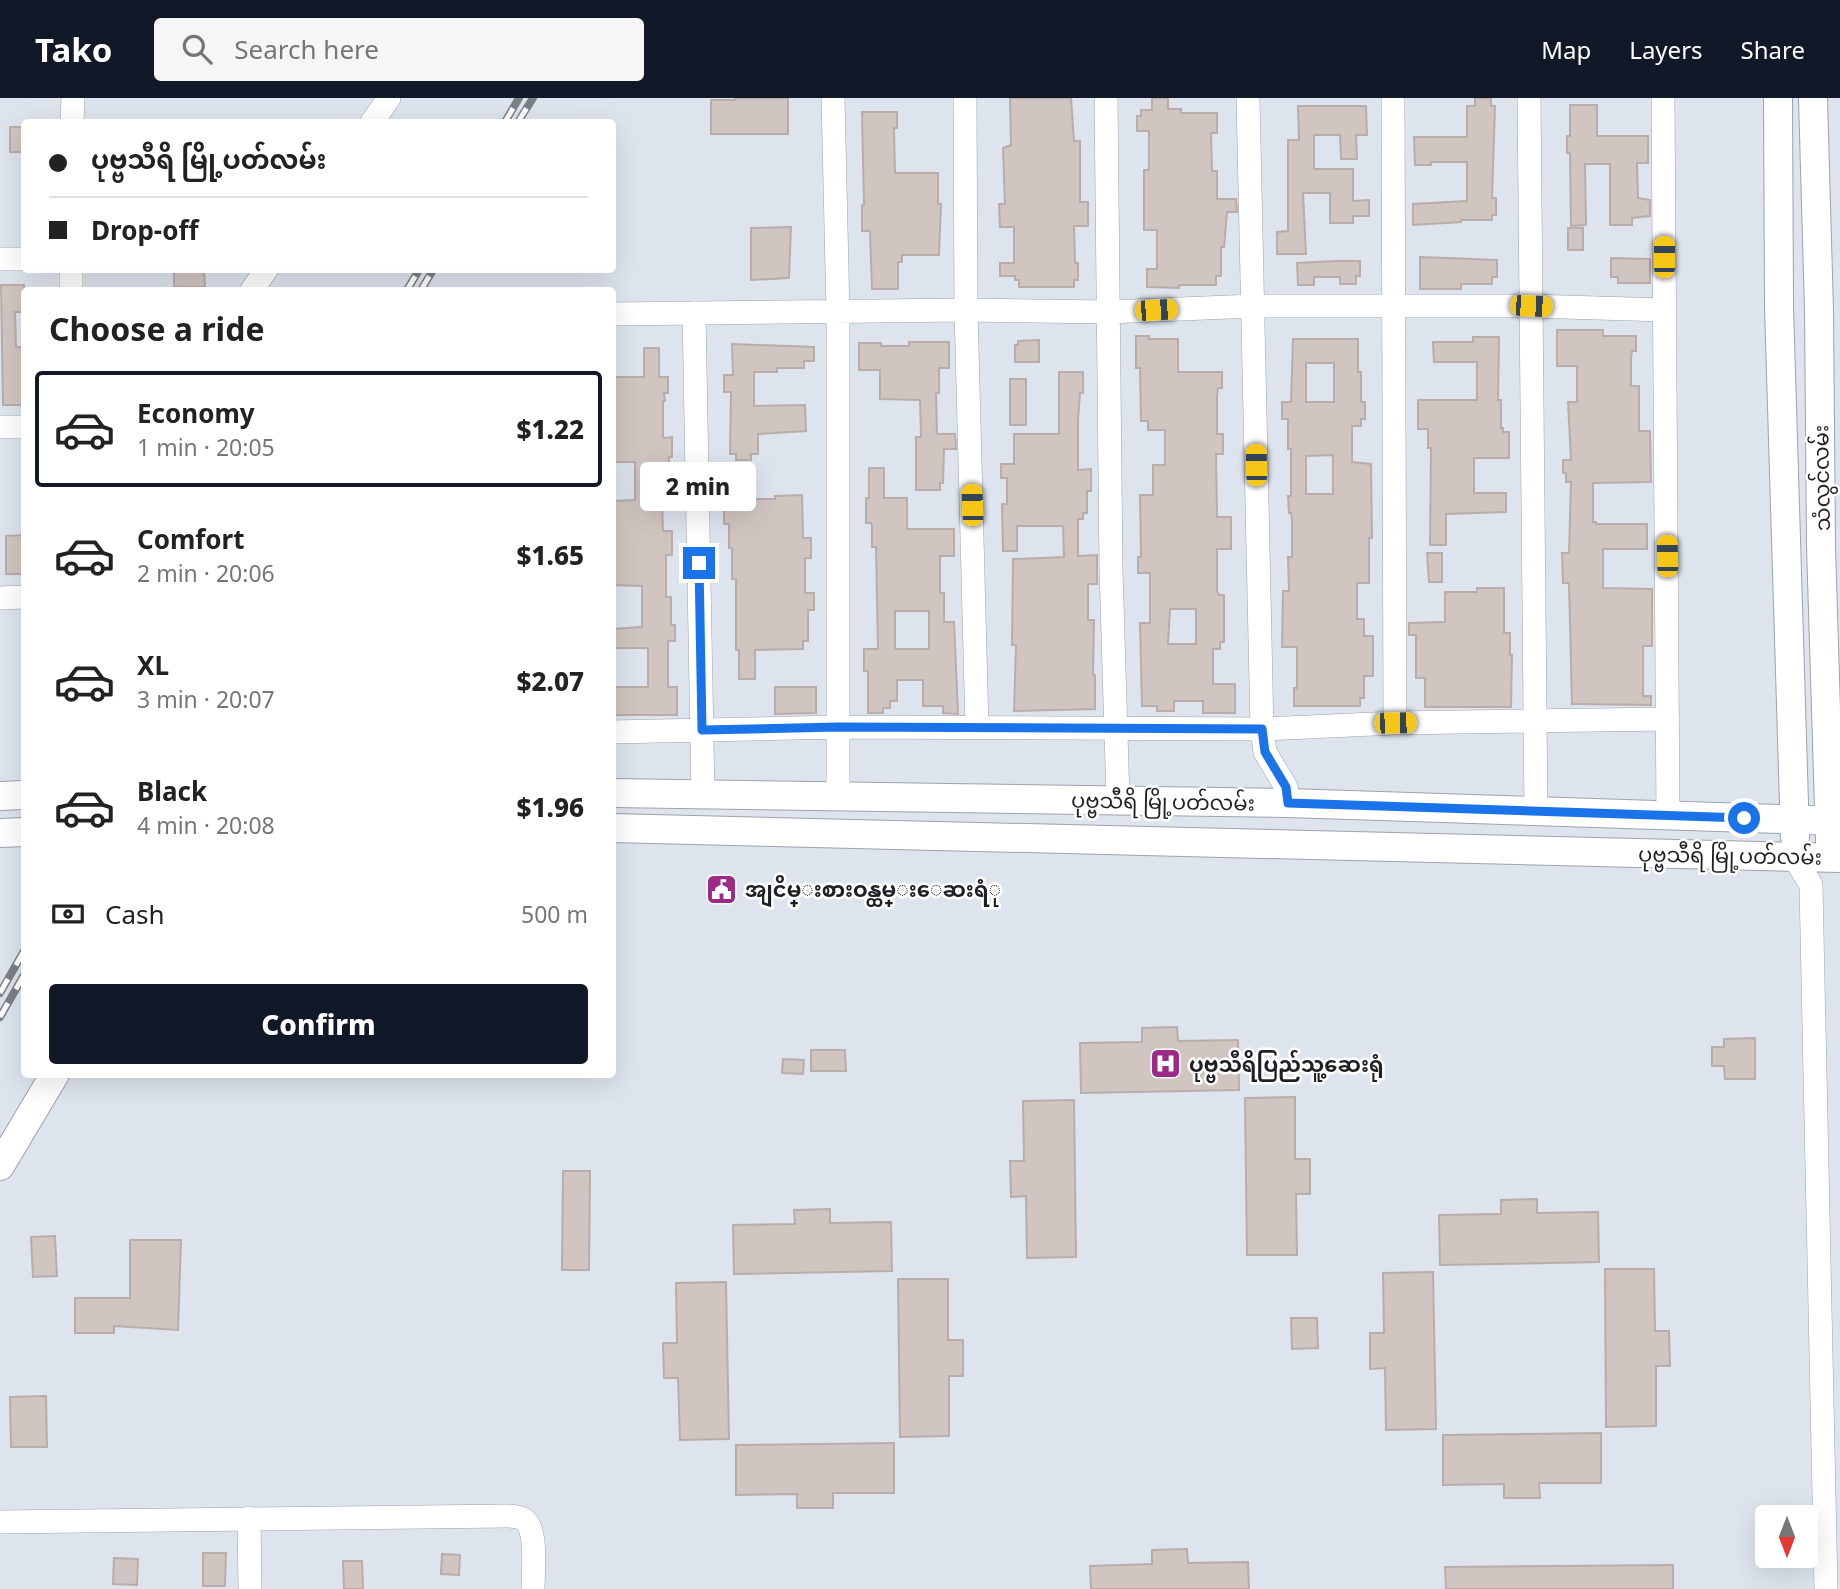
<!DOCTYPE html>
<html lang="en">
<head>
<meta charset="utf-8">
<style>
	body { margin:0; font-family:"Noto Sans","Noto Sans Myanmar",sans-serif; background:#f6f6f6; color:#222; height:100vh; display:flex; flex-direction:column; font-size:26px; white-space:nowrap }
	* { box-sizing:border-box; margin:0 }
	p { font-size:23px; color:#767676 }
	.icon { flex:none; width:38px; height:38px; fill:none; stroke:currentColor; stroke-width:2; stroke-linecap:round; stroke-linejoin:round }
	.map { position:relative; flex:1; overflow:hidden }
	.sheet { position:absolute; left:21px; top:189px; width:595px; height:791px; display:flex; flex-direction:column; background:#fff; border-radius:7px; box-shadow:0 7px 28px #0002 }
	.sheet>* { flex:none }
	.top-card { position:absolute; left:21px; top:21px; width:595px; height:154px; border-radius:7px; box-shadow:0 7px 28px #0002; display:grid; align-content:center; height:154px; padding:0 28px; background:#fff }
	.needle { width:46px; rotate:180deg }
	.buttons { position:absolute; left:1755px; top:1407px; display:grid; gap:14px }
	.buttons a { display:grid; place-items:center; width:63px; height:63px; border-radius:7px; background:#fff; box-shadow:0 7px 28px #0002; font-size:35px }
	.end { position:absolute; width:32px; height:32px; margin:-16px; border:9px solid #1a73e8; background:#fff; box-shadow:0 0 0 4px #fff }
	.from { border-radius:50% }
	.bubble { position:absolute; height:49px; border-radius:7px; background:#fff; box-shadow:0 7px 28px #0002; font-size:23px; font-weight:800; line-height:49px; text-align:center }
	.car { position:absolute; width:21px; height:42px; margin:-21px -10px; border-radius:9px; box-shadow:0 0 5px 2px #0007; background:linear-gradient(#f5c518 24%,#345 0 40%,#f5c518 0 76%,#345 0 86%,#f5c518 0) }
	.top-card b { display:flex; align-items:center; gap:24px; height:66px; font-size:26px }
	.top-card b+b { border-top:2px solid #e0e0e0 }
	.top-card i { width:18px; height:18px; background:#222 }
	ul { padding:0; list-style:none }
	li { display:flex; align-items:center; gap:21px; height:116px; margin:0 14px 10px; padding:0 14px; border:4px solid transparent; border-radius:7px }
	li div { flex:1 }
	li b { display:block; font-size:26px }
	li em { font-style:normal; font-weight:800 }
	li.selected { border-color:#111827 }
	li>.icon { width:63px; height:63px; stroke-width:1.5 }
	h2 { padding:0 28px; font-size:32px; line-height:84px }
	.pay { display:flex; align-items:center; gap:18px; height:77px; padding:0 28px; font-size:26px }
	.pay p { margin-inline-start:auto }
	.button { display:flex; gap:14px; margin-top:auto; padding:14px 28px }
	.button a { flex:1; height:80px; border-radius:7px; background:#111827; color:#fff; font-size:28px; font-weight:800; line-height:80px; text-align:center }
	header { display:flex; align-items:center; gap:42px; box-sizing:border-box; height:98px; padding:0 35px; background:#111827; color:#fff }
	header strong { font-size:33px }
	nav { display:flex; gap:38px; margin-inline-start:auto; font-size:24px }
	.search { width:490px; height:63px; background:#f6f6f6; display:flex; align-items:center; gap:18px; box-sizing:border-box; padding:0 24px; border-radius:7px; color:#767676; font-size:26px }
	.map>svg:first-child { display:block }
	.building { fill:#d1c5c1; stroke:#b9aca9; stroke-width:2; fill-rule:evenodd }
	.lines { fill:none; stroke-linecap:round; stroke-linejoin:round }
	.minor-casing { stroke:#9da2ac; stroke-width:24 }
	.major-casing { stroke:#9da2ac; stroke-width:30 }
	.minor { stroke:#fff; stroke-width:23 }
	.major { stroke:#fff; stroke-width:28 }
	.rail-casing { stroke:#7b7f86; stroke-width:8 }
	.rail { stroke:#fff; stroke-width:5; stroke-dasharray:16; stroke-linecap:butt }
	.route { stroke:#1a73e8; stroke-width:9 }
	.labels { text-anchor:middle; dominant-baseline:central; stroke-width:5; stroke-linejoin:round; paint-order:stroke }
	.street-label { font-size:21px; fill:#1e2024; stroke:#fff }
	.poi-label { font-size:21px; font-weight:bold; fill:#1e2024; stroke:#fff; text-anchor:start }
</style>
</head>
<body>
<header>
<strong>Tako</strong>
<div class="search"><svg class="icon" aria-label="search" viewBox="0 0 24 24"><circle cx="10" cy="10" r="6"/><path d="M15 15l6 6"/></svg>Search here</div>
<nav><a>Map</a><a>Layers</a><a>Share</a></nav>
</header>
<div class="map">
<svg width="1840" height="1491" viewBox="0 0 1840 1491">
	<rect width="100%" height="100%" fill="#dee4ee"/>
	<!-- building -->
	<path class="building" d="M735,0H788V36H711V2H735Z
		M1010,0H1071L1074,43H1080V104H1088V128H1074L1075,165H1078V182H1074V189H1019V182H1015V178H1000V165H1014V129H1000L999,106H1005L1003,50L1011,47Z
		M1152,0H1168V11H1181V15H1217V35H1211L1212,73H1217V101H1236L1237,114H1227L1224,149H1221V178H1216V187H1179V190L1147,189V171H1157V132H1144V72H1149V33H1137V18H1141V12H1152Z
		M1475,0H1491V8H1495L1492,100H1496V117H1492V122H1461V124L1413,127V106L1467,103V64H1431V67H1415L1414,39H1467V8H1475Z
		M1570,7H1597V38H1648V65H1637L1638,100L1650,102V118L1632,120V127H1610V66H1585L1586,127L1571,128L1570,55H1567V38H1570Z
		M1298,8H1366L1367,37H1356L1357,61H1341L1340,37H1314V71H1353V103L1369,102V118H1353V125H1330V95H1303L1306,156H1277V134L1288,133V42H1299Z
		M862,14H897V30H894L895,75H938V106H941L939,157H902V164H898V191H872L870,133H862V107H864Z
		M10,29H24V54H10Z
		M791,129L789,180L751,182V130Z
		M1568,130H1583V152H1568Z
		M1420,159L1497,162V179H1492V186H1461V191H1420Z
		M1611,160L1650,161V185H1618V179H1611Z
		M1336,163H1360V178H1356V186H1340V179H1314V187H1298L1297,165Z
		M174,173H204L205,189H174Z
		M1,187H24V214H15L16,249H24V307H3Z
		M1557,232H1603V238H1636V253H1632L1631,262V288H1639V333H1650L1651,384L1593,385V424H1596V426H1647V451H1603V490L1652,491V548H1643V598H1651V607L1572,606L1569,485H1563L1562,455H1569L1571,384H1566V375H1563V362H1571L1568,304H1577V268H1557Z
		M1136,238H1149V241H1178V274H1222V290H1218L1217,298V336H1223V356H1216L1217,419H1231V451H1217V493L1219,497H1224V544H1220V551H1213V586H1235V615H1203V603H1174V613H1157V608H1142L1140,525H1150V475H1138V459H1141L1140,397H1153V367H1165V332H1148V323H1141L1140,270H1136ZM1170,511H1196V546H1168Z
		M1473,239H1499L1498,302H1501V330H1503V334H1509V360H1474V395H1506V414L1446,416V447H1430L1431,350H1428V331H1418V302H1477V264H1434L1433,244H1473Z
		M1293,241H1358V274H1361V304H1365V321H1361V328H1352V364L1371,366L1372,440H1369V485H1357V521H1364V538H1373V578H1364V600H1360V608H1294V590H1297V549H1282L1283,493H1289L1288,459H1292V421L1291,415H1289L1288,398H1291V351H1288V321H1282V304H1291ZM1306,265H1334V304H1306ZM1333,357V396H1306V358Z
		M1039,242V264H1015V247H1018V243Z
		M909,244H949V270H939V295H936L937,336H955L956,351H944L943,385H940V392H916V339H921L920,302L880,301V272H859V245H881V248H909Z
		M732,246L814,249V263H804V270H777V274H754V308L805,307L806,333L758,336V356H751V362H736V356H730L731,294H724V277H733Z
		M644,250H659V279H668V295H664L665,303H663V340L672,339V359H669V365H662V403L663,433H672V457H666V499H671V527H675V543H668V589H677V617H612V589H648V550H612V531L642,529V488L612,487V403L635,402V364H612V279H644Z
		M1059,274H1083V295H1080L1078,322V372L1091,371V393H1087V415H1083V421H1078V458L1097,457V486H1088V522H1094L1093,577H1095V611L1014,613L1016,547H1012L1013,461L1064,459L1063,428H1017V453H1003L1002,406H1007V380H1001V366H1014V336H1059Z
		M1010,281H1026V327H1010Z
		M869,370H884V400H907V431H954V458H940V495H944V524H954L958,616L943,615V608H923V582H897V603H890V610H883V615H868V573H864V551H878L876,449H872V428L871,425H866V400H869ZM895,513H929V551H895Z
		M802,397L803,440H811V460H805V495H814V512H808V543H803V551L755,552V581H739V552H736V481H732V450H729V426H724V409H736V401H775V398Z
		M24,437V476H6V438Z
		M1427,455H1442V484H1429Z
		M1477,490H1504V535H1510V557H1512L1511,609H1425V580H1416V537H1409V525L1445,524V494H1477Z
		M775,589H816V615L775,616Z
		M1177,929L1178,943L1238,942L1239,992L1081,995L1080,945L1142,944V930Z
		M1755,940V981H1725L1724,968H1712V949H1724V941Z
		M811,952H845L846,973H811Z
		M783,961L804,962L803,976L782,975Z
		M1295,999V1061H1310V1096H1296L1297,1157H1247L1245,1000Z
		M1074,1002L1076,1159L1027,1160L1026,1098L1011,1099L1010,1063H1024L1023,1003Z
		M563,1073H590L589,1172H562Z
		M1537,1101V1115L1598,1114L1599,1164L1440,1167L1439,1117L1501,1116V1102Z
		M830,1111V1125L891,1124L892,1173L734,1176L733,1127L795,1126L794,1112Z
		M55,1138L57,1178L33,1179L31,1139Z
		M130,1142H181L178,1232L114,1228V1235H75V1200H130Z
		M1605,1171H1654L1655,1233H1669L1670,1268H1656V1328L1606,1329Z
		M1433,1174L1436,1331L1386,1332L1385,1270L1370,1271V1235H1384L1383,1175Z
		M898,1181H948V1242H963V1278H949V1338L900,1339Z
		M726,1184L729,1341L680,1342L678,1280H664L663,1245H677L676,1185Z
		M1291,1220H1317L1318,1250L1292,1251Z
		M46,1298L47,1349H11L10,1299Z
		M1601,1335V1385H1539L1540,1400H1504V1386L1443,1387V1337Z
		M894,1345V1395H833V1410H797V1396L736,1397V1347Z
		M1187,1451L1188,1465L1248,1464L1249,1491H1091L1090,1468L1152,1466V1452Z
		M203,1455H226L225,1488H203Z
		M442,1456L460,1457L459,1477L441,1476Z
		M114,1460L138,1461L137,1487L113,1486Z
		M343,1463H362L363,1491H344Z
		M1673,1467V1491H1446L1445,1469Z"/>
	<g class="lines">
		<defs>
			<path id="minor" d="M833,0L838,214V698
				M965,0L966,212L977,630
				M1106,0L1111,471L1118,702
				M1248,0L1262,631L1265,654L1286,689L1288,705
				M1393,0L1395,625
				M1529,0L1536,714
				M1663,0L1668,718
				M72,24L73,0
				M372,24L389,0
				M0,161H24
				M71,172V192
				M252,192L266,172
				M694,215L703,696
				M612,216L966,212L1108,214L1253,208H1531L1664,212
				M0,329H24
				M0,500L24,499
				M612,634L838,629L1262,631L1395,625L1668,621
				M1794,759L1811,787L1826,1491
				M249,1420L250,1491
				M0,1424L506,1418C511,1418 519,1419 523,1421C538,1428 533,1475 533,1491"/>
			<path id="major" d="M1778,0L1779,209L1795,739
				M1813,0L1819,213L1821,448L1830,743
				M612,695L1288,705L1840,723
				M0,698L24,697
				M612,730L1840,760
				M0,735L24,734
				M0,1068L55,976"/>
		</defs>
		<!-- minor casing -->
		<use href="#minor" class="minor-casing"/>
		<!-- major casing -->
		<use href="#major" class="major-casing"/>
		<!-- minor -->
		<use href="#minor" class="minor"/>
		<!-- major -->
		<use href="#major" class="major"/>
		<defs>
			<path id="rail" d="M505,24L519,0
				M518,24L533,0
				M407,192L419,172
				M421,192L433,172
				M0,895L24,853
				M0,919L24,877"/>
		</defs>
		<!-- rail casing -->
		<use href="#rail" class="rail-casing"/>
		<!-- rail -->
		<use href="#rail" class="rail"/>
	</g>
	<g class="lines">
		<!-- route -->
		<path class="route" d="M699,465L702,632L838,629L1262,631L1265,654L1286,689L1288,705L1744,720"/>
	</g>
	<!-- icons -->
	<defs>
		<symbol id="civic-square" viewBox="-11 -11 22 22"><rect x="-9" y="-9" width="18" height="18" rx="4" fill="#9c2b88" stroke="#fff"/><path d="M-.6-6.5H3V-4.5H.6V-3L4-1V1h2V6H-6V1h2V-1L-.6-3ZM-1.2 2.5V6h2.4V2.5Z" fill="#fff"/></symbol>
		<symbol id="hospital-square" viewBox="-11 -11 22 22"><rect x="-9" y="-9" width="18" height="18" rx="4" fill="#9c2b88" stroke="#fff"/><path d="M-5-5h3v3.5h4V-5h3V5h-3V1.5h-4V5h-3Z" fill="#fff"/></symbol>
	</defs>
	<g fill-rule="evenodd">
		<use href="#civic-square" x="704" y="774" width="35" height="35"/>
		<use href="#hospital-square" x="1148" y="948" width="35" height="35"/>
	</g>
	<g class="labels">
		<!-- street labels -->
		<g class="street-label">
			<text transform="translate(1821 380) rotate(-91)">သံလွင်လမ်း</text>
			<text transform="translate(1163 703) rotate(1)">ပုဗ္ဗသီရိ မြို့ပတ်လမ်း</text>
			<text transform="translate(1730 757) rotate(1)">ပုဗ္ဗသီရိ မြို့ပတ်လမ်း</text>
		</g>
		<!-- poi labels -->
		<g class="poi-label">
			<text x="745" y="791">အျငိမ္းစားဝန္ထမ္းေဆးရံု</text>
			<text x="1189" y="966">ပုဗ္ဗသီရိပြည်သူ့ဆေးရုံ</text>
		</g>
	</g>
</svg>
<div class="buttons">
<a><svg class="needle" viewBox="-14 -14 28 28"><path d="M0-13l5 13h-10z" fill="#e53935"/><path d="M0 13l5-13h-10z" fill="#767676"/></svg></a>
</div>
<i class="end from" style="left:1744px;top:720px"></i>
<i class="end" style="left:699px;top:465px"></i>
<div class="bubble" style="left:640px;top:364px;width:116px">2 min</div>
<i class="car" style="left:1664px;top:159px;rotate:0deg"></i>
<i class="car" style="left:1531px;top:208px;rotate:92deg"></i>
<i class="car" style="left:1156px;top:212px;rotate:87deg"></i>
<i class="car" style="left:1256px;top:367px;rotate:359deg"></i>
<i class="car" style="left:972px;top:407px;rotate:358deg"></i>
<i class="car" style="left:1667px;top:458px;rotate:359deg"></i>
<i class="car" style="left:1395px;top:625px;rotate:89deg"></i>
<div class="top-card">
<b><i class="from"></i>ပုဗ္ဗသီရိ မြို့ပတ်လမ်း</b>
<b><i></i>Drop-off</b>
</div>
<section class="sheet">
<h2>Choose a ride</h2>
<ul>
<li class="selected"><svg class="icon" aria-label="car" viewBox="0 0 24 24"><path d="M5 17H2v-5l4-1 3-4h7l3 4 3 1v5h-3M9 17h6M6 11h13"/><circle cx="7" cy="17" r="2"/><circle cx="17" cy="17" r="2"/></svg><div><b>Economy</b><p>1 min · 20:05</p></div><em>$1.22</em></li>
<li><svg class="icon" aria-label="car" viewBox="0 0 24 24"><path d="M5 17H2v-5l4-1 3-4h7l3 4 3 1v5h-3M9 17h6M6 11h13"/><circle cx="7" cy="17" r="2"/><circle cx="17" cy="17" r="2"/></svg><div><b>Comfort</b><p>2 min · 20:06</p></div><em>$1.65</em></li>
<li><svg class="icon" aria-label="car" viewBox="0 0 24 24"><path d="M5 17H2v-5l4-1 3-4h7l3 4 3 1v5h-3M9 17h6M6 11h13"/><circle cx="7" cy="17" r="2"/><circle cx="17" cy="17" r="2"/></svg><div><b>XL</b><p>3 min · 20:07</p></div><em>$2.07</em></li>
<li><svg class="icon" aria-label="car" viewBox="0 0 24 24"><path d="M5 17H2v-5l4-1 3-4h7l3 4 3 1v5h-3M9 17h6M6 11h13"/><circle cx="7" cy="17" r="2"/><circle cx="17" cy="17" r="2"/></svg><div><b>Black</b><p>4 min · 20:08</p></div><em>$1.96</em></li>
</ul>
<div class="pay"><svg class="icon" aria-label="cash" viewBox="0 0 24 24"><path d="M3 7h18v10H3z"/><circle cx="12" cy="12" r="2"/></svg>Cash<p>500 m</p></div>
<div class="button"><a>Confirm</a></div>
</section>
</div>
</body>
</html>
